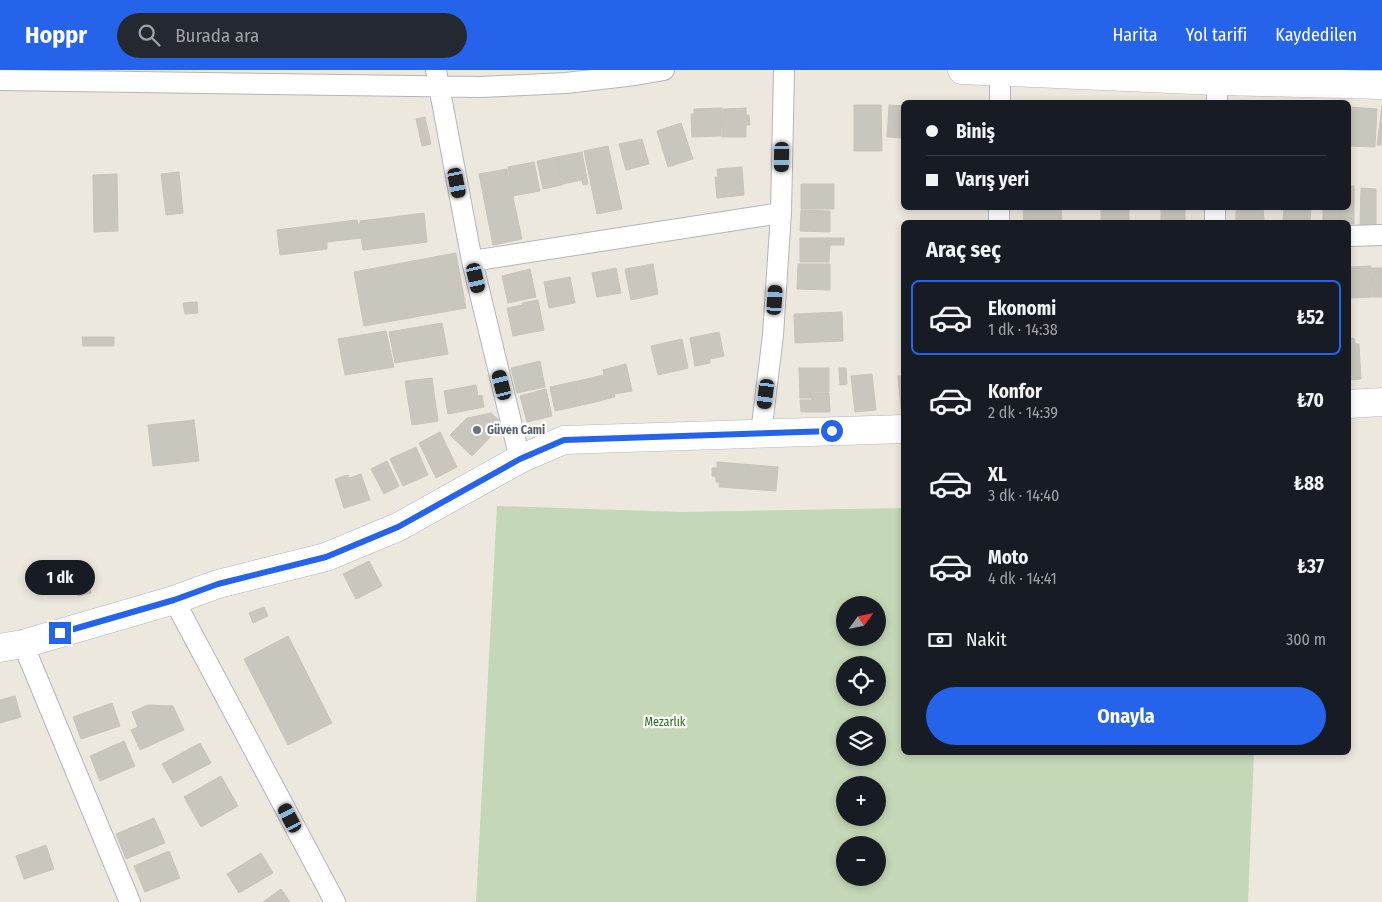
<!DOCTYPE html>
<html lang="tr">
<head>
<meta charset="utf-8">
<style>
	body { margin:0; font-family:"Fira Sans Condensed",sans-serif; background:#242831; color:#f1f3f6; height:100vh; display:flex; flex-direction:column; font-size:19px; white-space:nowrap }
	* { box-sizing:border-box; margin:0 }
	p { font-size:16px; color:#9ea1a6 }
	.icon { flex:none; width:28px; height:28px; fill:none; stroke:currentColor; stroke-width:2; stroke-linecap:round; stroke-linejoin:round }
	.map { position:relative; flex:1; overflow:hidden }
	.sheet { position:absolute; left:901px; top:150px; width:450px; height:535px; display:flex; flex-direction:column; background:#171b24; border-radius:8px; box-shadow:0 2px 8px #0003 }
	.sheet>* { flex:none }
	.hud { position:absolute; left:901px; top:30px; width:450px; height:110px; border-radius:8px; box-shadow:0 2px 8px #0003; display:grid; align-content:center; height:110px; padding:0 25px; background:#171b24 }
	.needle { width:32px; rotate:57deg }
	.tools { position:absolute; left:836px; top:526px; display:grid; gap:10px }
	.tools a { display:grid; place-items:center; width:50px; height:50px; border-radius:50%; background:#171b24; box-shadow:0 2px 8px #0003; font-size:25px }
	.end { position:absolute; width:22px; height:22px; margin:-11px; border:6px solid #2563eb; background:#fff; box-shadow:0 0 0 2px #fff }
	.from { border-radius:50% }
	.bubble { position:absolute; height:35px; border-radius:18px; background:#171b24; box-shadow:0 2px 8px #0003; font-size:16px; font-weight:700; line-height:35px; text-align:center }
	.car { position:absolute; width:15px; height:30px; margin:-15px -8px; border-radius:6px; box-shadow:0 0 4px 1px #0007; background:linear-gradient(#222 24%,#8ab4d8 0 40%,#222 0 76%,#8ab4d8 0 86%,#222 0) }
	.hud b { display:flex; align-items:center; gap:18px; height:48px; font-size:19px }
	.hud b+b { border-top:1px solid #363941 }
	.hud i { width:12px; height:12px; background:#f1f3f6 }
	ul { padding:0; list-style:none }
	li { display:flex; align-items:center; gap:15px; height:75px; margin:0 10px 8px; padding:0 15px; border:2px solid transparent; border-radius:8px }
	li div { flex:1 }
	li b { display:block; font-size:19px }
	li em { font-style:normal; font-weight:700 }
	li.selected { border-color:#2563eb }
	li>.icon { width:45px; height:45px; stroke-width:1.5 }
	h2 { padding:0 25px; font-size:22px; line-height:60px }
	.pay { display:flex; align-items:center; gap:12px; height:55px; padding:0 25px; font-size:19px }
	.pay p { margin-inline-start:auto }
	.cta { display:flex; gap:10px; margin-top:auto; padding:10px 25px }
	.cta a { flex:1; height:58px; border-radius:30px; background:#2563eb; color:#fff; font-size:20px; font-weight:700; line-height:58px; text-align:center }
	header { display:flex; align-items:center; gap:30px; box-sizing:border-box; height:70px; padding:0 25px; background:#2563eb; color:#fff }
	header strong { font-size:24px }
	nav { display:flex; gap:28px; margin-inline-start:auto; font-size:18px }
	.search { width:350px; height:45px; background:#242831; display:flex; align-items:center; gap:12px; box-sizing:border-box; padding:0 18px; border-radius:28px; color:#9ea1a6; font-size:19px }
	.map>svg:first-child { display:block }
	.cemetery { fill:#c4d7b6; fill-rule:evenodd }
	.building { fill:#c9c6bd; stroke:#c9c4b8 }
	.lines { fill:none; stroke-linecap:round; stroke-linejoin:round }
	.street-casing { stroke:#b2b4bf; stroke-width:22 }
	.secondary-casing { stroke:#b2b4bf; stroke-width:29 }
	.street { stroke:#fff; stroke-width:20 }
	.secondary { stroke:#fff; stroke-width:28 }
	.route { stroke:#2563eb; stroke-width:6 }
	.worship-dot { fill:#6b7280; stroke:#fff; stroke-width:2 }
	.labels { text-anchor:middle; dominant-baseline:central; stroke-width:4.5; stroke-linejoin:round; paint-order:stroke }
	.worship-label { font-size:12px; font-weight:bold; fill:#5b616d; stroke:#fff; text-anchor:start }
	.park-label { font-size:12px; fill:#276a1b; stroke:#fff }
</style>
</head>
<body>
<header>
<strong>Hoppr</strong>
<div class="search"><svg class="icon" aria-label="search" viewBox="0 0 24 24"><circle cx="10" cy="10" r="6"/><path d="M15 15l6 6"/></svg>Burada ara</div>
<nav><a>Harita</a><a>Yol tarifi</a><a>Kaydedilen</a></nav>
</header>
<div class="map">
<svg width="1382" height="832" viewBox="0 0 1382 832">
	<rect width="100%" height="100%" fill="#ede8de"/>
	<!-- cemetery -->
	<path class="cemetery" d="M497,436L682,442L904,438V682L1254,683L1248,832H476ZM845,535H878V568H845ZM845,595H878V628H845ZM845,655H878V688H845ZM845,715H878V748H845ZM845,775H878V808H845Z"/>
	<!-- building -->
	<path class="building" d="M854,35H881L882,81H854Z
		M889,35L904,36V68L887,67Z
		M1382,36V75H1377Z
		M1349,37L1377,39L1375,77L1349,76Z
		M722,38L721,66L692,67L691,44H694V39Z
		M746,38V45H749L750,55H746V67H722L723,39Z
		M425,47L431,74L422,76L416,49Z
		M681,53L693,89L668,97L657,61Z
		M642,69L649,94L626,100L619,74Z
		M608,76L622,139L597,144L584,81Z
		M582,82L588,114L583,115L582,110L563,114L557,87Z
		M557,87L562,115L543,119L537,91Z
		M534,92L540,121L513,126L508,97Z
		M742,97L744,125L717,128L715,107H718L717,99Z
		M507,99L522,169L493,175L479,104Z
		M179,102L183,143L166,145L161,104Z
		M117,104L118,161L94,162L93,105Z
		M801,114H834V139H801Z
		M1349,116H1354V154H1349V152H1323V138H1349Z
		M1361,118L1376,119V155H1360Z
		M1023,138H1061L1062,152H1024Z
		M1101,138H1129V152H1101Z
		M1161,138H1185V152H1161Z
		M1236,138H1270L1263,139L1264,150H1236Z
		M1284,138H1311L1310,152H1283Z
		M801,140L830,141V162L800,161Z
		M424,143L427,172L363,180L361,168L327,172V179L280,185L277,160L357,150L358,154H360V151Z
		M800,168H844V175H830L829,192H800Z
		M456,183L466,238L364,256L354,202Z
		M653,194L658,224L631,230L625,199Z
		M798,194H830V220L797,219Z
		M1371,196L1372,227L1350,228L1349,197Z
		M616,198L621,223L597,227L592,203Z
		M1372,198H1382V227H1373Z
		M530,199L536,227L508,233L502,206Z
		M570,207L575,233L549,238L544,212Z
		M538,230L544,260L513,266L507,238L523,235L522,233Z
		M197,232L198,243L185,244L183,233Z
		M842,242L843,271L795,273L794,244Z
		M442,253L448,284L395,293L389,262Z
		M386,261L394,297L345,305L338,269Z
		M719,262L724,286L710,289V293L695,296L690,268Z
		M82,267H114V276H83Z
		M1354,268L1355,274H1359L1361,309L1349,310V269Z
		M682,269L688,298L658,305L651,276Z
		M540,291L545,317L517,323L511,298Z
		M626,294L632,321L614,324L615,327L583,335L578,311L604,305L603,300Z
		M799,298H829V322H814V323H829L830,342H801L800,330H812V328H800Z
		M839,298H846L847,314L840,315Z
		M872,304L876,340L855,342L851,306Z
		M898,306H904V338L901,339Z
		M432,308L438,351L412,355L405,311Z
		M577,311L582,335L555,341L550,317Z
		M476,315L478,326L482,325L484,337L448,344L444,321Z
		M546,319L552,346L527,352L520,326Z
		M491,343L503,354L472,386L450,365L467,348Z
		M194,350L199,391L153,396L148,355Z
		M440,362L457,397L436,408L419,373Z
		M416,377L428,405L403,416L390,389Z
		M387,391L399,416L384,424L371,399Z
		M717,392L778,397L776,421L719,417V412H716V407L712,406V398H717Z
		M361,404L370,430L344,438L335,409L348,405L349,408Z
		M369,491L382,516L356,529L343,504Z
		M90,518L91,523L78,526V521Z
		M264,537L268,546L253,553L249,543Z
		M288,566L332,653L288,675L244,589Z
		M15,626L21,647L0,653V630Z
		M112,633L120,656L81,669L73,647Z
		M148,635L173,636L184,660L140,680L131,660L138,657L132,642Z
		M124,671L135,696L100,711L90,686Z
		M200,673L211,693L173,713L162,694Z
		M221,706L238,736L201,757L184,727Z
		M154,748L165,773L126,789L116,764Z
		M46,775L54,799L24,809L16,786Z
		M169,781L180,808L145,822L134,796Z
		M261,783L273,803L239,823L227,804Z
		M281,819L290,832H263Z"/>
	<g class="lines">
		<defs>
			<path id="street" d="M436,0L472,191L520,389
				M0,10L481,17L566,13L635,5L664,0
				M1000,32V1
				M1217,32V11
				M999,152V138
				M1215,152V138
				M1349,166L1382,165
				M472,191L781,143
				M761,363L773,265L781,143L784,0
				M174,530L335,832
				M23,574L130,832"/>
			<path id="secondary" d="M962,0L1217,11L1382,15
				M1349,334L1382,332
				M0,578L23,574L174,530L218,514L326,487L398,457L520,389L564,370L904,359"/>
		</defs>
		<!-- street casing -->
		<use href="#street" class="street-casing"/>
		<!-- secondary casing -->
		<use href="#secondary" class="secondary-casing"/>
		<!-- street -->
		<use href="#street" class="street"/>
		<!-- secondary -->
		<use href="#secondary" class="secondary"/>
	</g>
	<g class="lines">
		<!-- route -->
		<path class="route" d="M60,563L174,530L218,514L326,487L398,457L520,389L564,370L832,361"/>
	</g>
	<!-- markers -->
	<circle class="worship-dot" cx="477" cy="360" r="5"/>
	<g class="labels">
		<!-- worship labels -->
		<g class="worship-label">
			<text x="487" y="360">Güven Cami</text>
		</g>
		<!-- park labels -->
		<g class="park-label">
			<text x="665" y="652">Mezarlık</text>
		</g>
	</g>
</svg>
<div class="tools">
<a><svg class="needle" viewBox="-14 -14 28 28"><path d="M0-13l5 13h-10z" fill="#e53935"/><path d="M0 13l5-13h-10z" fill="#9ea1a6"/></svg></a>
<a><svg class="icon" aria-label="locate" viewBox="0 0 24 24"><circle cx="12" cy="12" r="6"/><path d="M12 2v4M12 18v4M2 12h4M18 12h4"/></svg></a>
<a><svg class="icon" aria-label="layers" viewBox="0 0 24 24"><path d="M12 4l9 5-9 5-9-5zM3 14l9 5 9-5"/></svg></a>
<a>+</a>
<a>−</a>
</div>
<i class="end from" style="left:832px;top:361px"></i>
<i class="end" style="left:60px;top:563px"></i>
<div class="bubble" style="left:25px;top:490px;width:70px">1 dk</div>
<i class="car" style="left:782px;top:87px;rotate:181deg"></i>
<i class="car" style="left:457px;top:113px;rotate:169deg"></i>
<i class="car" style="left:476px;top:208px;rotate:167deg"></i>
<i class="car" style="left:775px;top:230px;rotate:4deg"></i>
<i class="car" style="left:502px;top:315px;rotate:346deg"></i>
<i class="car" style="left:766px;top:324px;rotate:187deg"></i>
<i class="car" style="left:290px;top:748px;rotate:332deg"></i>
<div class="hud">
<b><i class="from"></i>Biniş</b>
<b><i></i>Varış yeri</b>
</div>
<section class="sheet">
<h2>Araç seç</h2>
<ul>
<li class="selected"><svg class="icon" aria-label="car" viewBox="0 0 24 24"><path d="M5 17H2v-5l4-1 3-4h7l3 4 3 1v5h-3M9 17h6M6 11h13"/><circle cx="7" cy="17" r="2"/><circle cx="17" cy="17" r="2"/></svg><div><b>Ekonomi</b><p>1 dk · 14:38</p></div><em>₺52</em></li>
<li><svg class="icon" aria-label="car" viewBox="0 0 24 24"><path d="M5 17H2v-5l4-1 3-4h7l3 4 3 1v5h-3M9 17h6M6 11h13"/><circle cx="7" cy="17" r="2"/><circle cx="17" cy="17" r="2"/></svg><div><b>Konfor</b><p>2 dk · 14:39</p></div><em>₺70</em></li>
<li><svg class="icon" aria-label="car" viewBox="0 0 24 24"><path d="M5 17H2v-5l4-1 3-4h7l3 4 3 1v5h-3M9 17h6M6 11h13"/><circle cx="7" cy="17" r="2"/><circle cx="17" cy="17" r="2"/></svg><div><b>XL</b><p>3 dk · 14:40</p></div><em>₺88</em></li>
<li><svg class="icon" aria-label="car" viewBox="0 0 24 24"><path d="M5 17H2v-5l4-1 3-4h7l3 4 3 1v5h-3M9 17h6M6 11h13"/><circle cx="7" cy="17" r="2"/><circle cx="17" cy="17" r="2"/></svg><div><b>Moto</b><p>4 dk · 14:41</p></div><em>₺37</em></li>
</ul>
<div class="pay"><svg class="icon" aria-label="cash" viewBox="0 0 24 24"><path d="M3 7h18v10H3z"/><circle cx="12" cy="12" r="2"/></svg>Nakit<p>300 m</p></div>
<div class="cta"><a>Onayla</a></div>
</section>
</div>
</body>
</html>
